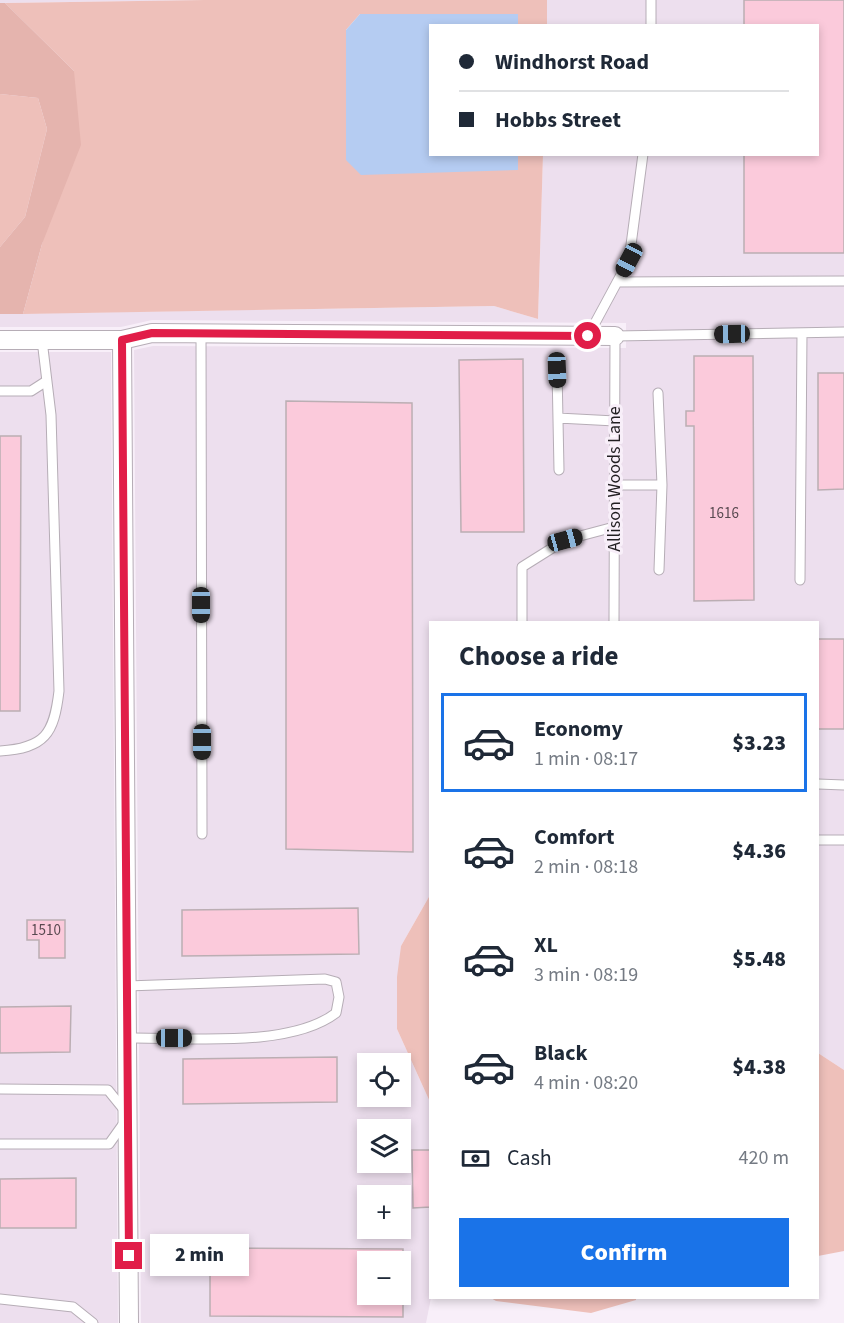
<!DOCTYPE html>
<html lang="en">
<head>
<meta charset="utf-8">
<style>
	body { margin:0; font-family:"Source Sans 3",sans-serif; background:#f6f6f7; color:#1f2937; height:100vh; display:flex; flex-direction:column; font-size:22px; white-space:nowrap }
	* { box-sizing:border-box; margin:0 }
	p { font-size:20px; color:#747a83 }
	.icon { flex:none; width:33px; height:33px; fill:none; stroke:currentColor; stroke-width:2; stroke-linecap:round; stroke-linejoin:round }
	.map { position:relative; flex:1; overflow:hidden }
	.side { position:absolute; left:429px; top:621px; width:390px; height:678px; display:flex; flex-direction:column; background:#fff; border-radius:0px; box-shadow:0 3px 9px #0003 }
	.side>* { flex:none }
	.top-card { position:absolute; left:429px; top:24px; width:390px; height:132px; border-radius:0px; box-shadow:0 3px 9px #0003; display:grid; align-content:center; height:132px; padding:0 30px; background:#fff }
	.fabs { position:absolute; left:357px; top:1053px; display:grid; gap:12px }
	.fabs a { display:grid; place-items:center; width:54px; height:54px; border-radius:0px; background:#fff; box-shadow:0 3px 9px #0003; font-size:30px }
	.end { position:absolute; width:27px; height:27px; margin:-14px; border:8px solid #e11d48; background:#fff; box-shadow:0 0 0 3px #fff }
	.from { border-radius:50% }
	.bubble { position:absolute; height:42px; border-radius:0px; background:#fff; box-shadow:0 3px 9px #0003; font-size:20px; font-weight:800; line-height:42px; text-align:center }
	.car { position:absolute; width:18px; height:36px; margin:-18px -9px; border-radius:8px; box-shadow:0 0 4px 2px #0007; background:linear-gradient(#222 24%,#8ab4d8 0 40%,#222 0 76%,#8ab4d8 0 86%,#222 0) }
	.top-card b { display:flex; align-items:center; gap:21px; height:57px; font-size:22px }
	.top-card b+b { border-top:2px solid #e0e1e3 }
	.top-card i { width:15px; height:15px; background:#1f2937 }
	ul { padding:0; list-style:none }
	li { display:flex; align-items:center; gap:18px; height:99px; margin:0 12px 9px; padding:0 18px; border:3px solid transparent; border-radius:0px }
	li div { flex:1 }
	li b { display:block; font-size:22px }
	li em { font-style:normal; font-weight:800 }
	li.on { border-color:#1a73e8 }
	li>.icon { width:54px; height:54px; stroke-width:1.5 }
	h2 { padding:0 30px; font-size:27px; line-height:72px }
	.pay { display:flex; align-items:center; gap:15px; height:66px; padding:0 30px; font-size:22px }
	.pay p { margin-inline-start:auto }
	.cta { display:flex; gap:12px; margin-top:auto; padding:12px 30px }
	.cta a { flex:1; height:69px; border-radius:0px; background:#1a73e8; color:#fff; font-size:24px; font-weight:800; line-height:69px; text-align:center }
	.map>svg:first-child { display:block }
	.built { fill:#eddfee; fill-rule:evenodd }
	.green { fill:#eec0ba }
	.forest { fill:#e5b4ae }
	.water { fill:#b5ccf2 }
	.building { fill:#fbcadb; stroke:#bbaeb3; stroke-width:1.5; fill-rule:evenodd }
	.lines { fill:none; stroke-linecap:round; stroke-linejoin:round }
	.lane-casing { stroke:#b6adb6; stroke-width:11 }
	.street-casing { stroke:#b6adb6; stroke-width:20 }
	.lane { stroke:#fff; stroke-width:9 }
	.street { stroke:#fff; stroke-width:18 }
	.route { stroke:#e11d48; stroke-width:8 }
	.labels { text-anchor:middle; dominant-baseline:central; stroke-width:6; stroke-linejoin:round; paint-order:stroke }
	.number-label { font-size:15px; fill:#584950 }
	.street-label { font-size:18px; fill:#211e21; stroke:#f8eff9 }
</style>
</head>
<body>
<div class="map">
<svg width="844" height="1323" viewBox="0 0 844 1323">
	<rect width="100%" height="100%" fill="#f8eff9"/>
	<!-- built -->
	<path class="built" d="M0,0H204L0,3Z
		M547,0H844V1070L818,1053V622H430V895L401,946L397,1029L430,1102L431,1298L426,1323H141L134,350L153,346L626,348V323L152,320L121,327H0V314L494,306L538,319L543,155L818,154V26L547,25ZM368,1064H400V1096H368ZM368,1130H400V1162H368ZM368,1196H400V1228H368ZM368,1262H400V1294H368Z
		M0,352H111L118,1323H0Z"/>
	<!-- green -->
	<path class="green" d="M204,0H547V25H518V14H360L346,30V160L517,170L518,155H543L538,319L494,306L23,314L42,244L74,71L5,3Z
		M0,94L38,98L47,129L25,217L0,247Z
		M430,895V1102L397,1029V977L401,946Z
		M818,1053L844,1070V1251L818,1256Z
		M491,1298H636V1300L591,1313L496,1301Z"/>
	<!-- forest -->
	<path class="forest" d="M0,3H5L74,71L81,145L42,244L23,314H0V247L25,217L47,129L38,98L0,94Z"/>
	<!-- water -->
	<path class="water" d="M360,14H518V25L430,26V154L518,155V170L361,175L346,160V30Z"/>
	<!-- building -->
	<path class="building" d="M744,0H844V253H744V154H818V26H744Z
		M694,356H753L754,600L694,601V426H686V411H694Z
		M523,359L524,532H461L459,360Z
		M818,373H844V489L818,490Z
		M286,401L412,403L413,852L286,849Z
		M0,436H21L20,711H0Z
		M818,639H844V729H818Z
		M358,908L359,954L182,956V910Z
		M27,920H65V958H39V940H27Z
		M71,1006L70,1052L0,1053V1007Z
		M337,1057V1102L183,1104V1059Z
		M412,1150H430V1207L413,1208Z
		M76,1178V1228H0V1179Z
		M210,1248L403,1249V1317L210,1316ZM368,1262H400V1294H368Z"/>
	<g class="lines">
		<defs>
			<path id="lane" d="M651,26V0
				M617,282L844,281
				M201,333L202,834
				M588,336L629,260L643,154
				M557,370L559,470
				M0,391H31L45,382
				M658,393L662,485L659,570
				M558,418L615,421
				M614,485H662
				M800,580L802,333
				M522,622V567L565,540L614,527
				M614,622L615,336L844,332
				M0,751C45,748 54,734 59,691L51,415L42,340
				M818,784L844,785
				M818,840H844
				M127,986L325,979L336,982L339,997L336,1013C289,1049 186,1037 128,1038
				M0,1089L108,1090L125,1111
				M0,1144H109L124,1123
				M0,1299L73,1307L93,1323"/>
			<path id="street" d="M0,340H122L152,333L615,336
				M122,340L129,1323"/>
		</defs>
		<!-- lane casing -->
		<use href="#lane" class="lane-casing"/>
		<!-- street casing -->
		<use href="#street" class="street-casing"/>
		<!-- lane -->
		<use href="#lane" class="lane"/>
		<!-- street -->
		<use href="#street" class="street"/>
	</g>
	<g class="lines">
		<!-- route -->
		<path class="route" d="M129,1256L122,340L152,333L588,336"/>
	</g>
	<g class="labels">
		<!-- number labels -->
		<g class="number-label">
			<text x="724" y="513">1616</text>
			<text x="46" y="930">1510</text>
		</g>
		<!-- street labels -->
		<g class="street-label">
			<text transform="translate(614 479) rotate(-90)">Allison Woods Lane</text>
		</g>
	</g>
</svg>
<div class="fabs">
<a><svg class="icon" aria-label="locate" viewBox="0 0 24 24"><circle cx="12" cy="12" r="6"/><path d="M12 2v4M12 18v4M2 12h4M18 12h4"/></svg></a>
<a><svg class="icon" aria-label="layers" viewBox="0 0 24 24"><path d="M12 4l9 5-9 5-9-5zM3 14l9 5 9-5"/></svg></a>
<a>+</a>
<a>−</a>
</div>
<i class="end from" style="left:588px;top:336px"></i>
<i class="end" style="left:129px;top:1256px"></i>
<div class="bubble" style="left:150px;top:1234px;width:99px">2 min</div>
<i class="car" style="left:629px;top:260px;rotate:208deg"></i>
<i class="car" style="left:732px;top:334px;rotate:269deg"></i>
<i class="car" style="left:557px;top:370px;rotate:178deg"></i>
<i class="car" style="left:565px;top:540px;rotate:75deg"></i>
<i class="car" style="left:201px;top:605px;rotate:180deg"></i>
<i class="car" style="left:202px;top:742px;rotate:180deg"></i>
<i class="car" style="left:174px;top:1038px;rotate:90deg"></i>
<div class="top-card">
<b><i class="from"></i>Windhorst Road</b>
<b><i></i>Hobbs Street</b>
</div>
<section class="side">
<h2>Choose a ride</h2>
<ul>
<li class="on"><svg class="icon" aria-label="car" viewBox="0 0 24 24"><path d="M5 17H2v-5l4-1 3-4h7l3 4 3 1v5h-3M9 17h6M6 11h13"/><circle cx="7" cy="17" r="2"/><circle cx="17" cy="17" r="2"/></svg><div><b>Economy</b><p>1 min · 08:17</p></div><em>$3.23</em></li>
<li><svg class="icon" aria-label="car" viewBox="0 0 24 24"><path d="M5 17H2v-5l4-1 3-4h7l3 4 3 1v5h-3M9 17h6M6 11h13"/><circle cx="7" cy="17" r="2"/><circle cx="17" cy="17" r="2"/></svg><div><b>Comfort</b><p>2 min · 08:18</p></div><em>$4.36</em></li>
<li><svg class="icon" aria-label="car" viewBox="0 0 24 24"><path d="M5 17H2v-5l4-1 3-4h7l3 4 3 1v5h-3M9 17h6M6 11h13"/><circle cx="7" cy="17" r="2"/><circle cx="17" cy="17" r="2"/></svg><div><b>XL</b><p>3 min · 08:19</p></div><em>$5.48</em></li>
<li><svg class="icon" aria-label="car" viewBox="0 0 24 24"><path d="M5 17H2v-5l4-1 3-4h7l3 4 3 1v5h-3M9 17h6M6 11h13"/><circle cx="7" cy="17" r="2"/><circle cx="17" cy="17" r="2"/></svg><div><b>Black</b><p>4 min · 08:20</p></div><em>$4.38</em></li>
</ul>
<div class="pay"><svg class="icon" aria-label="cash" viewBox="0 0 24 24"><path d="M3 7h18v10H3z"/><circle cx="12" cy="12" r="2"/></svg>Cash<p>420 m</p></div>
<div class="cta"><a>Confirm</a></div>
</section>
</div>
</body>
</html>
